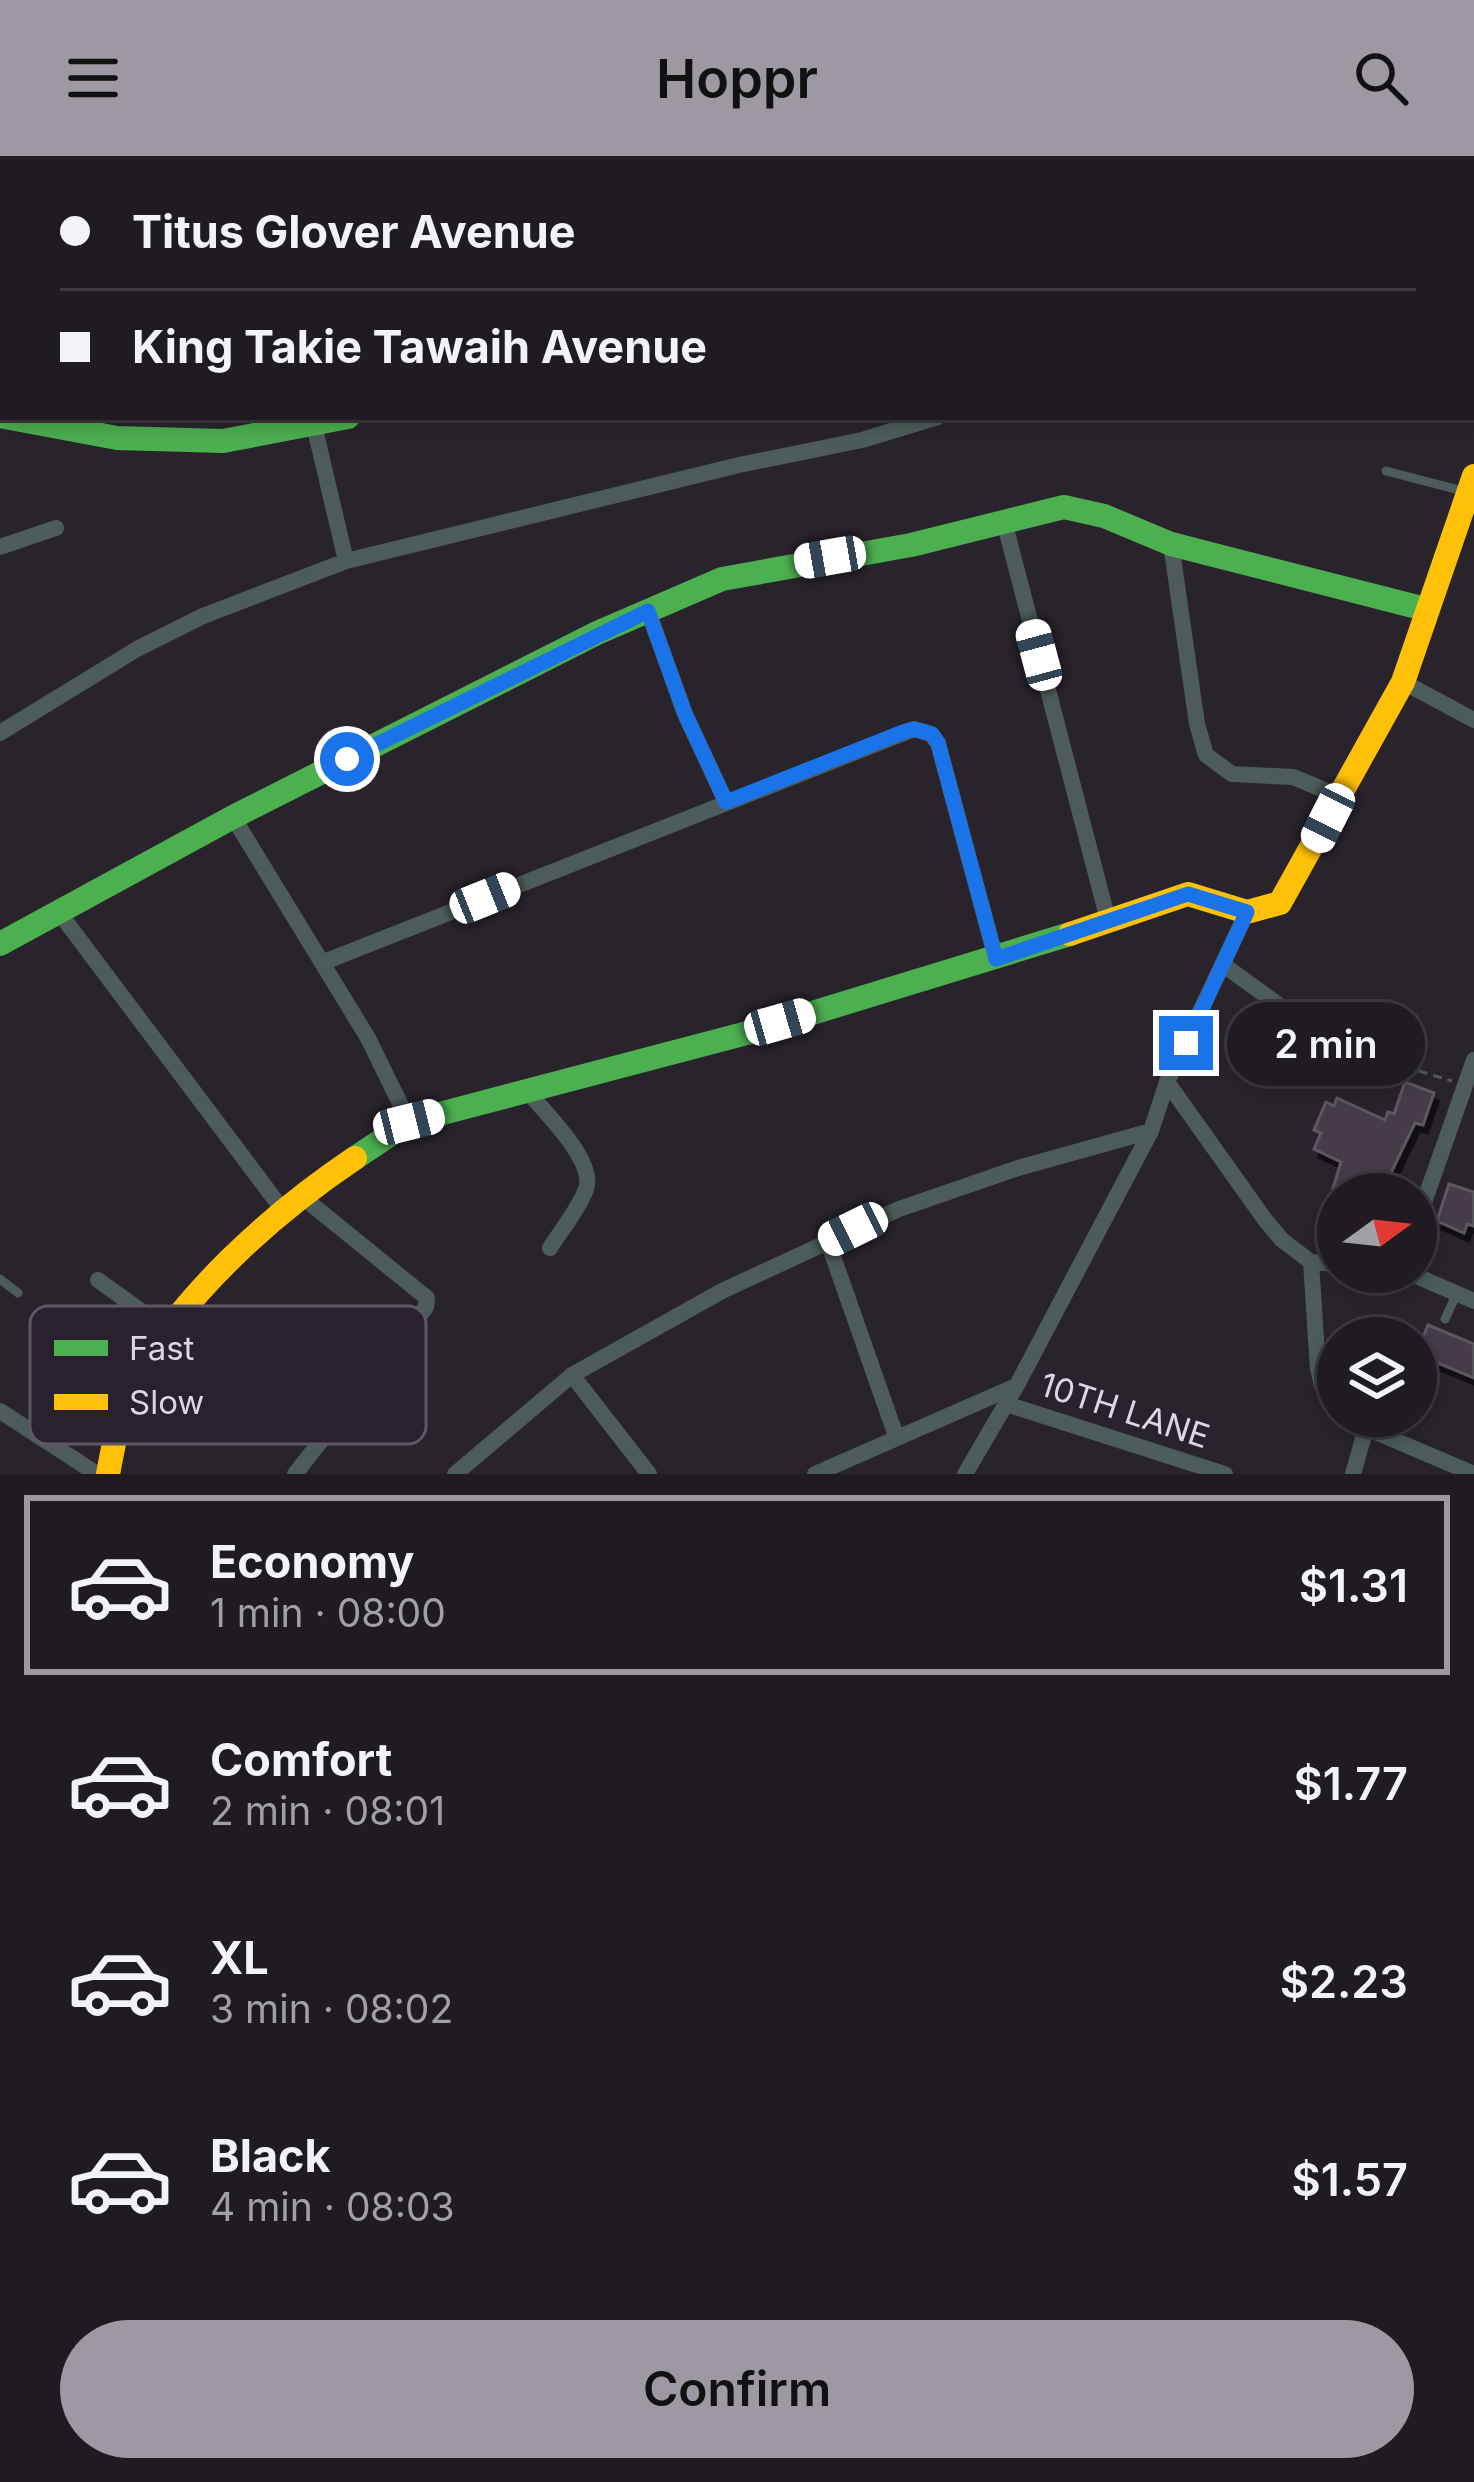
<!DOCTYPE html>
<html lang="en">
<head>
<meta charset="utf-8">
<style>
	body { margin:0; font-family:Inter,sans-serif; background:#2c282e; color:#f1f3f6; height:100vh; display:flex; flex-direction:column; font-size:45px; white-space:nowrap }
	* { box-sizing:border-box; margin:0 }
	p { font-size:39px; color:#a1a1a5 }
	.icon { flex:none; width:66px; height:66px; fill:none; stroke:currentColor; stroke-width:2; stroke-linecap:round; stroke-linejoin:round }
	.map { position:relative; height:1318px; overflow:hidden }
	.side { display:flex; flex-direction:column; background:#1f1b21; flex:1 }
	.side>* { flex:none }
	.guide { position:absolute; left:0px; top:0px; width:1476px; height:264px; box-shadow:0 6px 18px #0003,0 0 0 3px #3c393f; display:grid; align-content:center; height:264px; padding:0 60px; background:#1f1b21 }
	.needle { width:78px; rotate:75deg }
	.tools { position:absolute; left:1317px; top:1017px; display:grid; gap:24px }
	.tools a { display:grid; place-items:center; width:120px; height:120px; border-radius:50%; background:#1f1b21; box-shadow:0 6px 18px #0003,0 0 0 3px #3c393f; font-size:60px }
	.end { position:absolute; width:54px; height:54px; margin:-27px; border:15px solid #1a73e8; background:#fff; box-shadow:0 0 0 6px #fff }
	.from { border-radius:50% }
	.bubble { position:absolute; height:84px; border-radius:42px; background:#1f1b21; box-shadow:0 6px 18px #0003,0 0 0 3px #3c393f; font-size:39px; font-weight:600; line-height:84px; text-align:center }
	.car { position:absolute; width:36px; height:72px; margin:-36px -18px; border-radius:15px; box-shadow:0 0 9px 3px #0007; background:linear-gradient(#fff 24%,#345 0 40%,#fff 0 76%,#345 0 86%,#fff 0) }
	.guide b { display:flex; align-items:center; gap:42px; height:114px; font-size:45px }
	.guide b+b { border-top:3px solid #3c393f }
	.guide i { width:30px; height:30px; background:#f1f3f6 }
	ul { padding:21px 0 0; list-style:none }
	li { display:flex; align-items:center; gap:36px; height:180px; margin:0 24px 18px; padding:0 36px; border:6px solid transparent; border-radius:0px }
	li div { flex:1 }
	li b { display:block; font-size:45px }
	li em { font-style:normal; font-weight:600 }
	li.active { border-color:#9d98a1 }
	li>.icon { width:108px; height:108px; stroke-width:1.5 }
	.button { display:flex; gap:24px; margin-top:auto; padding:24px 60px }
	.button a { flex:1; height:138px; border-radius:72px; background:#9d98a1; color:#111; font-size:48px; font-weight:600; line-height:138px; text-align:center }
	header { display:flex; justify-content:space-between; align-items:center; height:156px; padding:0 60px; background:#9d98a1; color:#111; font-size:54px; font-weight:600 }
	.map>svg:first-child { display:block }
	.building { fill:#443b49; stroke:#5c585e; stroke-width:3; filter:url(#shadow) }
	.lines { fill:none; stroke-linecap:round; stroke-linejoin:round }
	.path { stroke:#505a59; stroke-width:3; stroke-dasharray:9 6; stroke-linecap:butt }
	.lane { stroke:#4d5c5a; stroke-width:9 }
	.street { stroke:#4d5c5a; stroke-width:16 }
	.fast { stroke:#4caf50; stroke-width:24 }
	.slow { stroke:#ffc107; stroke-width:24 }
	.route { stroke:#1a73e8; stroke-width:15 }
	.labels { text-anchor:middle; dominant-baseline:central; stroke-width:9; stroke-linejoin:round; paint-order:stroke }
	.street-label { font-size:33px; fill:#dcd6e0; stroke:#2a212f }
	.key { fill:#2a212f; stroke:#5f5764; stroke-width:3 }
	.key-label { font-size:33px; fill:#dcd6e0 }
</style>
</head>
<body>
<header><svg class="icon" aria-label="menu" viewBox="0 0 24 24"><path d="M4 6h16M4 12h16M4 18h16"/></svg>Hoppr<svg class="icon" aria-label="search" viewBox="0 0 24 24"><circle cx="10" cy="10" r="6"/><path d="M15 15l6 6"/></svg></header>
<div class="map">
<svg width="1474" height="1318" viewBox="0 0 1474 1318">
	<defs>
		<filter id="shadow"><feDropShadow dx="4.5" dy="8" stdDeviation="0" flood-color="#0009"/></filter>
	</defs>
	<rect width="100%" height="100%" fill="#29242c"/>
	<!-- building -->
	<path class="building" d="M1405,926L1434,937L1423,969L1415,967L1384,1031L1364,1021L1359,1038H1338V1073L1322,1068L1341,1006L1314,993L1321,977L1314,974L1326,946L1334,950L1337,942L1385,964L1388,956L1394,958Z
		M1449,1028L1474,1036V1070L1467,1068L1464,1077L1437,1065Z
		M1428,1169L1474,1188V1222L1416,1198Z"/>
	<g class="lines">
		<!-- path -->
		<path class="path" d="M1347,893L1452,925"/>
		<!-- lane -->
		<path class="lane" d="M95,0L102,3
			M1473,240H1474
			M1386,315L1463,335
			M0,1123L18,1137
			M1445,1163L1457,1137"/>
		<!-- street -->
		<path class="street" d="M495,0H496
			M1266,0L1271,3
			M81,3L82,0
			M318,3L319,0
			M1218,3L1220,0
			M0,36L3,37
			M1473,130L1474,131
			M314,269L346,405
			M1004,365L1109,768
			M1171,388L1197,568L1206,599L1232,618L1293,621L1339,640
			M0,391L56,372
			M648,455L685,558L726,646
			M1403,526L1474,564
			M0,577L137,493L203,460L346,405L739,309L862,284L938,261
			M233,661L368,882L409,966
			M58,755L285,1057
			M324,806L914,573L931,578L938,587L996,803
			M1225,810L1334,889
			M1167,926L1266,1065L1282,1084L1311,1106L1318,1213L1322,1230L1338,1248
			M528,936C545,957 596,1005 586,1033C579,1053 561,1074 550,1092
			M1416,1069L1474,904
			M828,1086L896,1280
			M1311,1106L1338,1108
			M1407,1116L1474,1145
			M98,1124L170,1176
			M572,1219L649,1318
			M1006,1248L1225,1318
			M0,1255L97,1318
			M1352,1260L1366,1272L1474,1318
			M295,1318L426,1151L427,1142L300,1039
			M455,1318L572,1219L722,1135L899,1053L1018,1012L1151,975
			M815,1318L1016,1230
			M965,1318L1017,1229L1151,975L1167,926L1247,756
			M1353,1318L1366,1272"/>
		<!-- fast -->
		<path class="fast" d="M977,3L979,0
			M0,260L117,282L223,285L348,261
			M0,788L233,661L597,477L722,423L911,389L1064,351L1104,360L1171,388L1425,453
			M355,1002L409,966L747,877L1070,778"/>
		<!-- slow -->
		<path class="slow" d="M1070,778L1188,738L1247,756L1280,747L1403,526L1474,320
			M108,1318C114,1287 119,1256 133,1228C180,1140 273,1057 355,1002"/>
	</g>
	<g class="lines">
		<!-- route -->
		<path class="route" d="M347,603L648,455L685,558L726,646L903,576L914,573L932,578L938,587L996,803L1188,738L1247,756L1186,887"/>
	</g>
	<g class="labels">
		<!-- street labels -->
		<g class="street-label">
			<text transform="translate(1125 1254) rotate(18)">10TH LANE</text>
		</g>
	</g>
	<!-- legend -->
	<rect x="30" y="1150" width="396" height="138" rx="18" class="key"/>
	<rect x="54" y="1184" width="54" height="16" fill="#4caf50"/>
	<rect x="54" y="1238" width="54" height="16" fill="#ffc107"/>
	<g class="key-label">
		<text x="129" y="1204">Fast</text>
		<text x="129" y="1258">Slow</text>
	</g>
</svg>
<div class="tools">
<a><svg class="needle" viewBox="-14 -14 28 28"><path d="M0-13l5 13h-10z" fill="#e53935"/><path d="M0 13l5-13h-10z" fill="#a1a1a5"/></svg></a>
<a><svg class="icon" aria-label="layers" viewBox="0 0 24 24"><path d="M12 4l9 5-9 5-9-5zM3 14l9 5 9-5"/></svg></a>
</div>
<i class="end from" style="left:347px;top:603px"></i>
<i class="end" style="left:1186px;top:887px"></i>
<div class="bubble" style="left:1227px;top:846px;width:198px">2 min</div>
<i class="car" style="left:830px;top:401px;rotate:260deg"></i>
<i class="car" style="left:1039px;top:499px;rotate:345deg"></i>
<i class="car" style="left:1328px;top:662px;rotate:207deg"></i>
<i class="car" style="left:485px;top:742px;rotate:68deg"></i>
<i class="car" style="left:780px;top:866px;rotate:74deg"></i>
<i class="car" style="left:409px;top:966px;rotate:76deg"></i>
<i class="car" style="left:853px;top:1073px;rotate:244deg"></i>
<div class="guide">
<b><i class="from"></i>Titus Glover Avenue</b>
<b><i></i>King Takie Tawaih Avenue</b>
</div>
</div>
<section class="side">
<ul>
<li class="active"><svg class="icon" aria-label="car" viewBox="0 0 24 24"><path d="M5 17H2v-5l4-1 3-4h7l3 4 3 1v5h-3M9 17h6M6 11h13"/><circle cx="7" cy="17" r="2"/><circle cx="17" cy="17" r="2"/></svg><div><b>Economy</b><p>1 min · 08:00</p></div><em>$1.31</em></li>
<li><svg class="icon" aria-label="car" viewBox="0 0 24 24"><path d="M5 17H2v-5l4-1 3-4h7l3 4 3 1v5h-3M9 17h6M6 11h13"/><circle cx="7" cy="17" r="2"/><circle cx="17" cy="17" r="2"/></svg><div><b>Comfort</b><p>2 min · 08:01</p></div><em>$1.77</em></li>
<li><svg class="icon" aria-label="car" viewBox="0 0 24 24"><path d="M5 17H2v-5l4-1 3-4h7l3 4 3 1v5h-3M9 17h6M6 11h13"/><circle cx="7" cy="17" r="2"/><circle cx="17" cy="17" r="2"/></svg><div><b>XL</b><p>3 min · 08:02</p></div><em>$2.23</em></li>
<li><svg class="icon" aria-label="car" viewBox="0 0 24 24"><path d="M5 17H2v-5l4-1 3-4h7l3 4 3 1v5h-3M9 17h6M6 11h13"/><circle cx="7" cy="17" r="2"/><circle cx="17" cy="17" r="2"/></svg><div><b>Black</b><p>4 min · 08:03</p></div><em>$1.57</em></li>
</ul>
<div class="button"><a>Confirm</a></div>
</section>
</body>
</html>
